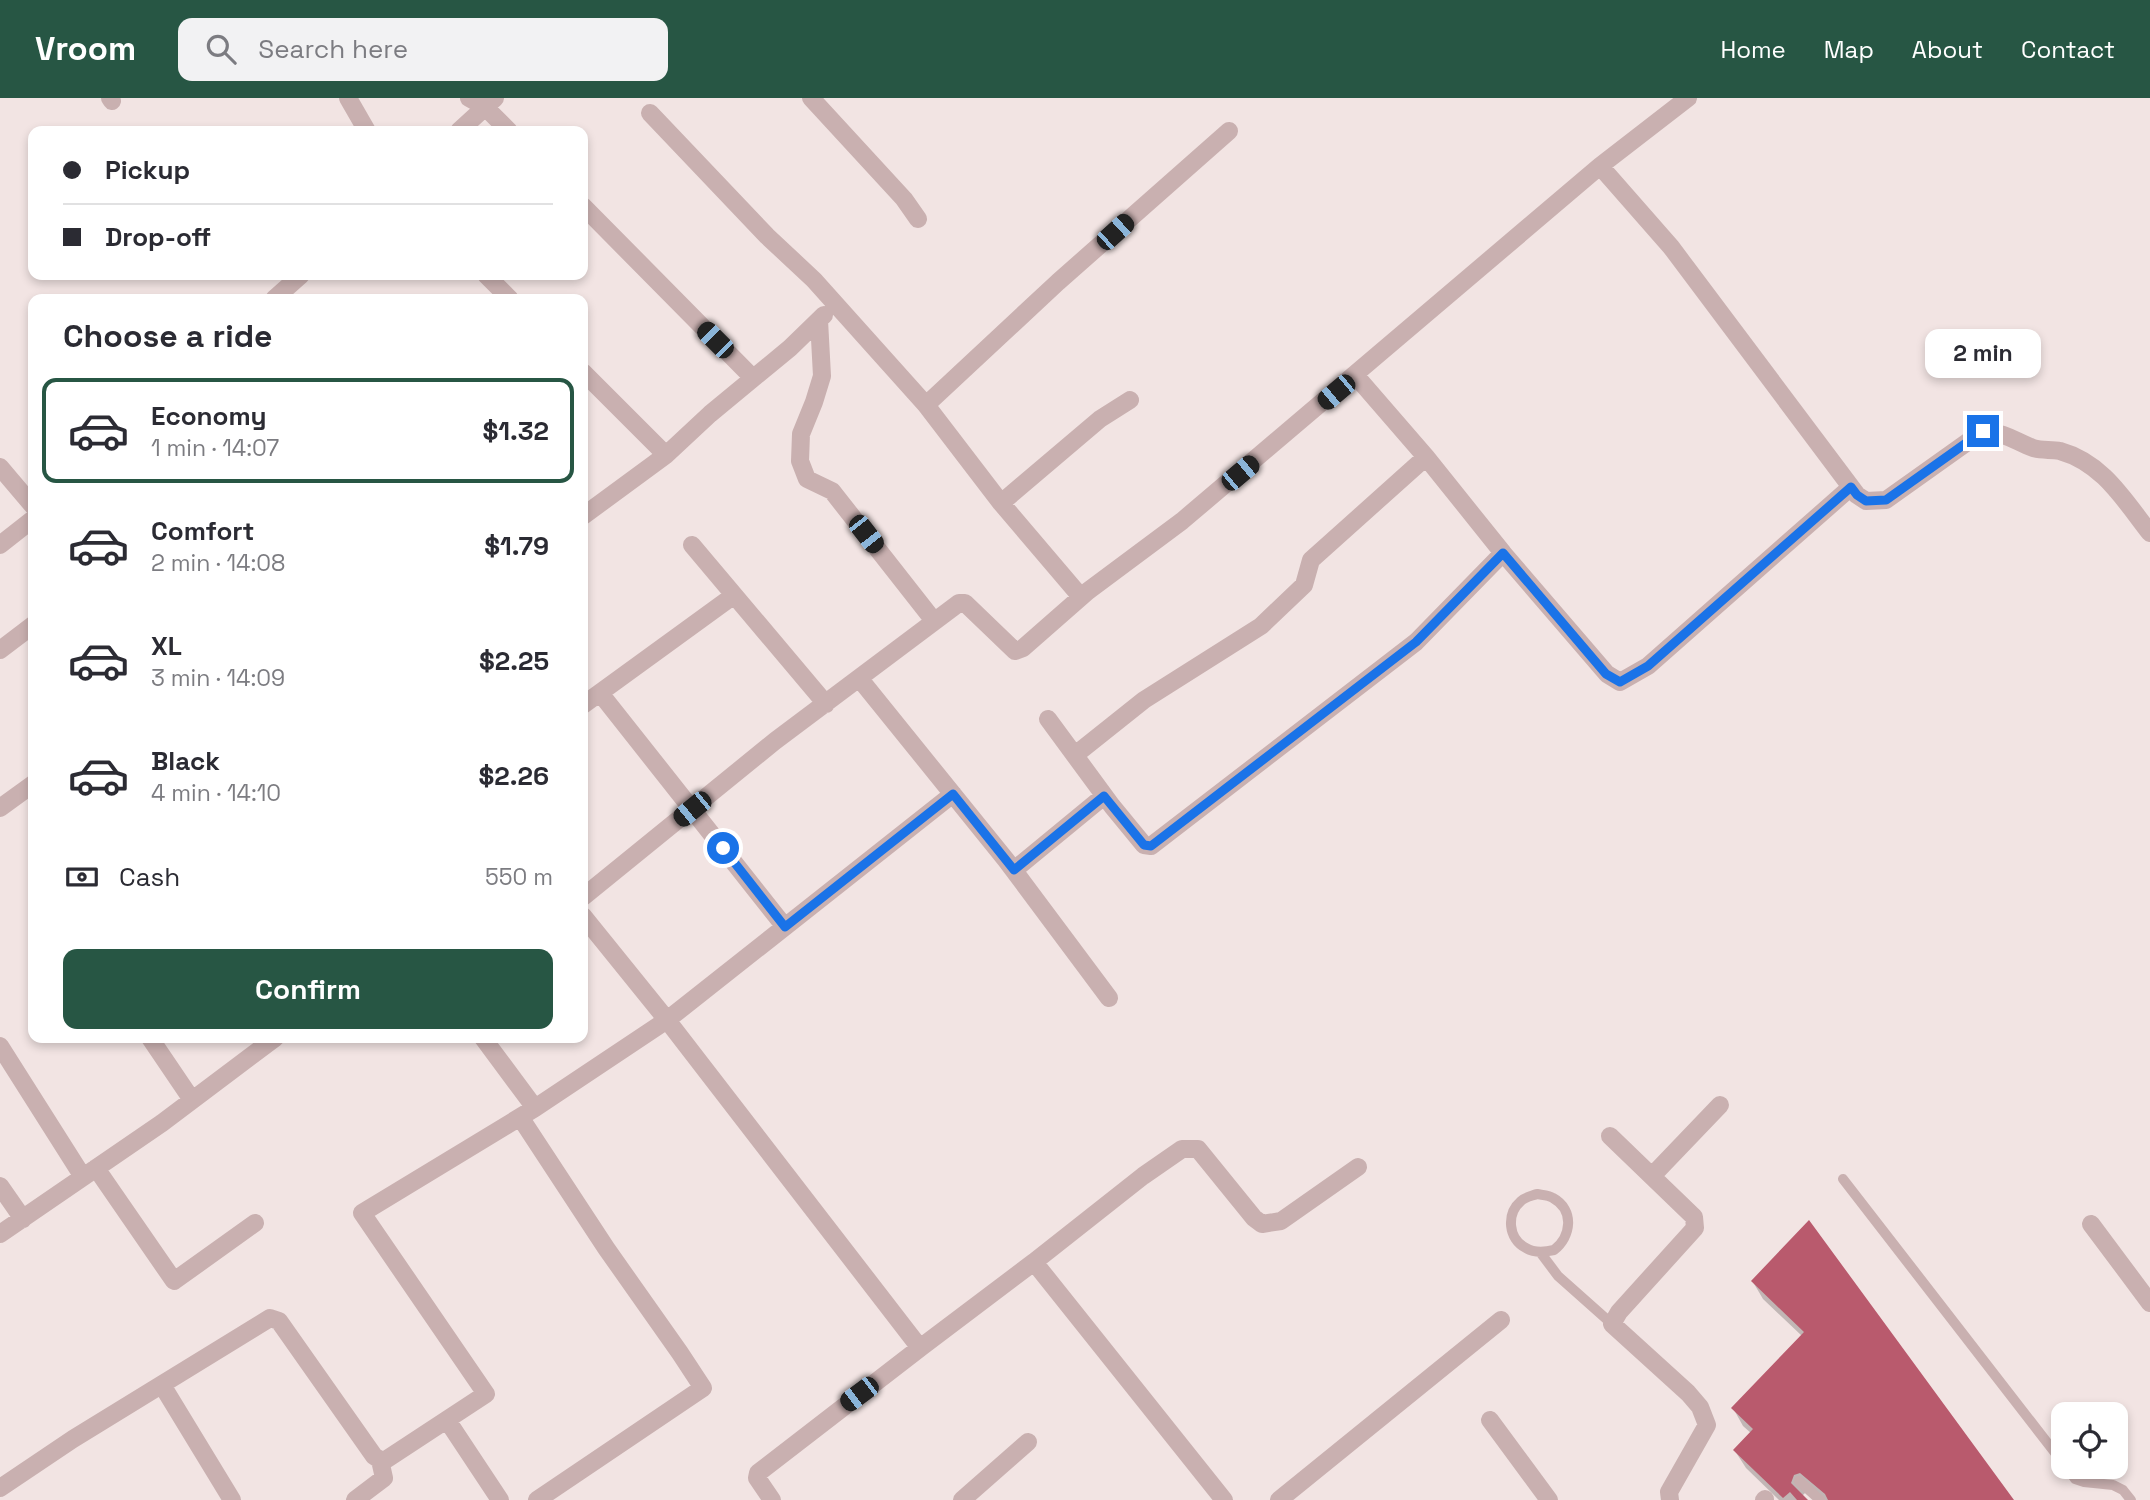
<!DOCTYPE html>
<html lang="en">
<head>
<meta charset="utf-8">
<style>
	body { margin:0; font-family:"Space Grotesk",sans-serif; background:#f2f2f3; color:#2b2b33; height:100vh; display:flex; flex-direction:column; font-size:26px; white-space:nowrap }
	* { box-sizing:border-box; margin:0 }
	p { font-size:23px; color:#7c7c81 }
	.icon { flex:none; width:38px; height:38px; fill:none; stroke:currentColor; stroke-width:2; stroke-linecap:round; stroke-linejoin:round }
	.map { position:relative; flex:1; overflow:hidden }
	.details { position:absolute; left:28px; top:196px; width:560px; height:749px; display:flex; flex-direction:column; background:#fff; border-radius:14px; box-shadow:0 4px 10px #0003 }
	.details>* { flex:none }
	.banner { position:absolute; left:28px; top:28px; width:560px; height:154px; border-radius:14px; box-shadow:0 4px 10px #0003; display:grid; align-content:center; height:154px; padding:0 35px; background:#fff }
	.tools { position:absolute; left:2051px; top:1304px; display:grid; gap:14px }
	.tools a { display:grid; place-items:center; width:77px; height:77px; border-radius:14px; background:#fff; box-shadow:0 4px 10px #0003; font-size:35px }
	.end { position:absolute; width:32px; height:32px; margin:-16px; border:9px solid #1a73e8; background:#fff; box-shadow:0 0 0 4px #fff }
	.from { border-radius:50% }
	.bubble { position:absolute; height:49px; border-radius:14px; background:#fff; box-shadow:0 4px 10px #0003; font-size:23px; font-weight:700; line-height:49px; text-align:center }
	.car { position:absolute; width:21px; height:42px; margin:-21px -10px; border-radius:9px; box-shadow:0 0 5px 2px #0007; background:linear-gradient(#222 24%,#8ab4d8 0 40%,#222 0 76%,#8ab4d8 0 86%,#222 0) }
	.banner b { display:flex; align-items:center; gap:24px; height:66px; font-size:26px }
	.banner b+b { border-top:2px solid #e1e1e2 }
	.banner i { width:18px; height:18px; background:#2b2b33 }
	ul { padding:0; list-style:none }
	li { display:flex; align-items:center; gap:21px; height:105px; margin:0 14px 10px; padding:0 21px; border:4px solid transparent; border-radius:14px }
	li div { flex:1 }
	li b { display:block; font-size:26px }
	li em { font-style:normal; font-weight:700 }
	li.on { border-color:#275644 }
	li>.icon { width:63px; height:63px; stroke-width:1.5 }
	h2 { padding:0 35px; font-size:32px; line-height:84px }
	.pay { display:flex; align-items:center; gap:18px; height:77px; padding:0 35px; font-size:26px }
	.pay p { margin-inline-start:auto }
	.cta { display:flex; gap:14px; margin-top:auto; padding:14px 35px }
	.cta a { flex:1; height:80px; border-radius:14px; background:#275644; color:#fff; font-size:28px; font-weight:700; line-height:80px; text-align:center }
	header { display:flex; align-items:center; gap:42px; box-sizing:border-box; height:98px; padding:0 35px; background:#275644; color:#fff }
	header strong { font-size:33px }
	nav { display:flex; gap:38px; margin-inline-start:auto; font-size:24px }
	.search { width:490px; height:63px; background:#f2f2f3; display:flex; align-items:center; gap:18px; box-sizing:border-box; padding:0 24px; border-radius:14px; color:#7c7c81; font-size:26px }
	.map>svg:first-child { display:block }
	.shadow { fill:#0003 }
	.building { fill:#b95a6d }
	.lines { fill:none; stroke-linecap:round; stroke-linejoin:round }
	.lane { stroke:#c9b0b0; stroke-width:10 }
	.street { stroke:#c9b0b0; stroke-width:18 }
	.route { stroke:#1a73e8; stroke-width:9 }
</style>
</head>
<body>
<header>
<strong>Vroom</strong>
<div class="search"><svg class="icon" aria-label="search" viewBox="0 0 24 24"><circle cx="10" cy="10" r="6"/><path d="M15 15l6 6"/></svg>Search here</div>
<nav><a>Home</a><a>Map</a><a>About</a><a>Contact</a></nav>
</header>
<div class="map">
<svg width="2150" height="1402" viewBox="0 0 2150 1402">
	<rect width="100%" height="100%" fill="#f2e4e3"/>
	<!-- shadow -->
	<path class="shadow" d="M1753,1184L2012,1402H1824L1808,1392L1802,1398L1806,1402H1779L1746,1370L1735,1353L1752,1336L1743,1328L1733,1310L1802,1238L1763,1201Z"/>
	<!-- building -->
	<path class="building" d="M1809,1122L2014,1402H1828L1825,1396L1800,1375L1794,1377L1791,1385L1808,1402H1797L1790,1394L1783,1400L1733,1352L1753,1331L1731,1310L1804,1234L1751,1183Z"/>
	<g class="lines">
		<!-- lane -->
		<path class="lane" d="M1843,1081L2063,1365
			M1537,1096C1542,1097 1549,1097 1553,1100C1575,1112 1571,1139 1554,1152C1545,1154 1534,1155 1526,1150C1508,1141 1506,1116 1521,1103C1525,1099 1532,1098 1537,1096Z
			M1540,1154L1558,1178L1612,1226
			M2066,1368L2075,1381L2084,1384L2113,1387L2123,1392L2131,1402
			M1799,1383L1820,1402"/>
		<!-- street -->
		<path class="street" d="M110,0L112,3
			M348,0L367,33
			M469,0L485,9L509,33
			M811,0L904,101L918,121
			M650,15L767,138L814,182L926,307
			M459,33L495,0
			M1600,68L1671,149L1857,397L1866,403L1886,402L1983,333C2006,335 2013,342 2033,350C2042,353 2051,351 2060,353C2103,365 2124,402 2150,435
			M583,108L753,280
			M486,177L510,201
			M274,201L301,177
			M819,222L822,278L814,304L801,336L800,363L807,381L832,393L934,523
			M583,274L666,357
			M1355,277L1426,359L1503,455L1607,576L1620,584L1648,568L1851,389
			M0,369L33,408
			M1001,405L1100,321L1130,302
			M583,418L666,357L710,316L790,250L824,217
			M0,447L33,421
			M692,447L826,606
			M1081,499L1001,405L926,307L1058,184L1229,33
			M0,552L33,527
			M859,580L1006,762L1109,900
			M600,595L785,829
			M583,607L733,498
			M1048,621L1112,708L1144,747L1151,748L1416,544L1503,455
			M1075,657L1144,602L1261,528L1304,487L1311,462L1426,359
			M0,710L33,686
			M1014,772L1104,698
			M583,799L775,643L959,505H965L1015,553L1023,550L1088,493L1182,423L1600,68L1688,0
			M583,818L667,922L920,1250L1034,1164L1224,1402
			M150,940L192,1002
			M483,940L535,1010
			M0,948L83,1079
			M520,1019L606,1150L680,1255L703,1290L537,1402
			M1610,1038L1694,1119L1695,1130L1619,1214L1612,1226L1688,1295L1700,1309L1707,1327L1669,1394L1670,1402
			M96,1070L174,1183L255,1125
			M1652,1078L1720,1007
			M0,1088L23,1121
			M2091,1126L2150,1205
			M0,1136L162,1025L275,940
			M1034,1164L1143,1078L1182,1051H1198L1254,1120L1262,1126L1281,1123L1358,1069
			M162,1287L232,1402
			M447,1322L500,1402
			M1490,1322L1549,1402
			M380,1362L387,1361L486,1296L362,1115L535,1010L667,922L953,696
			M0,1390L73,1341L270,1220L279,1223L374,1358L380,1362L384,1380L355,1402
			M772,1402L757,1380L758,1375L920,1250
			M962,1402L1028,1344
			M1279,1402L1501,1222
			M1764,1402L1765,1401"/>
	</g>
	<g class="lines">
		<!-- route -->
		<path class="route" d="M723,750L785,829L953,696L1014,772L1104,698L1144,747L1151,748L1416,544L1503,455L1606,576L1620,584L1648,568L1851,389L1857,397L1866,403L1886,402L1983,333"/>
	</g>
</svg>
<div class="tools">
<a><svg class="icon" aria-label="locate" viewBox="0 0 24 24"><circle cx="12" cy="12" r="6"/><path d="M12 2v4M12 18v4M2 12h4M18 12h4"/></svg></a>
</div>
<i class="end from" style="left:723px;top:750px"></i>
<i class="end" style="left:1983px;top:333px"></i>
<div class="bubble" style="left:1925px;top:231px;width:116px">2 min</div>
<i class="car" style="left:1115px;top:134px;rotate:48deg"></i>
<i class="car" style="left:715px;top:242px;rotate:315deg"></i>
<i class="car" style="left:1336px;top:294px;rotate:230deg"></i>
<i class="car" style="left:1240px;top:375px;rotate:50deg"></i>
<i class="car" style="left:866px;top:436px;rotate:142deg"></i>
<i class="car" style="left:692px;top:711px;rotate:231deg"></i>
<i class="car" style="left:859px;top:1296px;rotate:233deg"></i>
<div class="banner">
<b><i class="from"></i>Pickup</b>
<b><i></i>Drop-off</b>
</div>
<section class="details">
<h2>Choose a ride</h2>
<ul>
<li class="on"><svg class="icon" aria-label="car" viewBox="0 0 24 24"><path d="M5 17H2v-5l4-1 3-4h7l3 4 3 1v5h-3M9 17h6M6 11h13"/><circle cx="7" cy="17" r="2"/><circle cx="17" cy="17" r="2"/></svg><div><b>Economy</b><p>1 min · 14:07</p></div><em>$1.32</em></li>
<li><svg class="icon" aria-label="car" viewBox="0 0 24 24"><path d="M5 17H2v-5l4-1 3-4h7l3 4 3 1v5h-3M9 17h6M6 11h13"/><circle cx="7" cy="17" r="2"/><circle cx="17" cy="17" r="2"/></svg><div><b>Comfort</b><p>2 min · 14:08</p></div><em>$1.79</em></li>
<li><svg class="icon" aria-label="car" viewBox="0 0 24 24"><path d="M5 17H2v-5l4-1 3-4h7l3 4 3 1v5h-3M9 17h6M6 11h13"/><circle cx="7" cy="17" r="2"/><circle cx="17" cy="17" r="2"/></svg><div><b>XL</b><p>3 min · 14:09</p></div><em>$2.25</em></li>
<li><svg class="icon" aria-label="car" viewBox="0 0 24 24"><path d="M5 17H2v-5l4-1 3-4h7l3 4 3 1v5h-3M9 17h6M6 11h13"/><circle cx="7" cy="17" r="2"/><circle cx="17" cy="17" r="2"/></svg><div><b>Black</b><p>4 min · 14:10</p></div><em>$2.26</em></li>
</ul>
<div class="pay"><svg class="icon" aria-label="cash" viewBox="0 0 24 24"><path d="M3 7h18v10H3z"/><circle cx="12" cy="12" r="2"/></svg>Cash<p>550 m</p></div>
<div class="cta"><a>Confirm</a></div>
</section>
</div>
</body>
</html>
